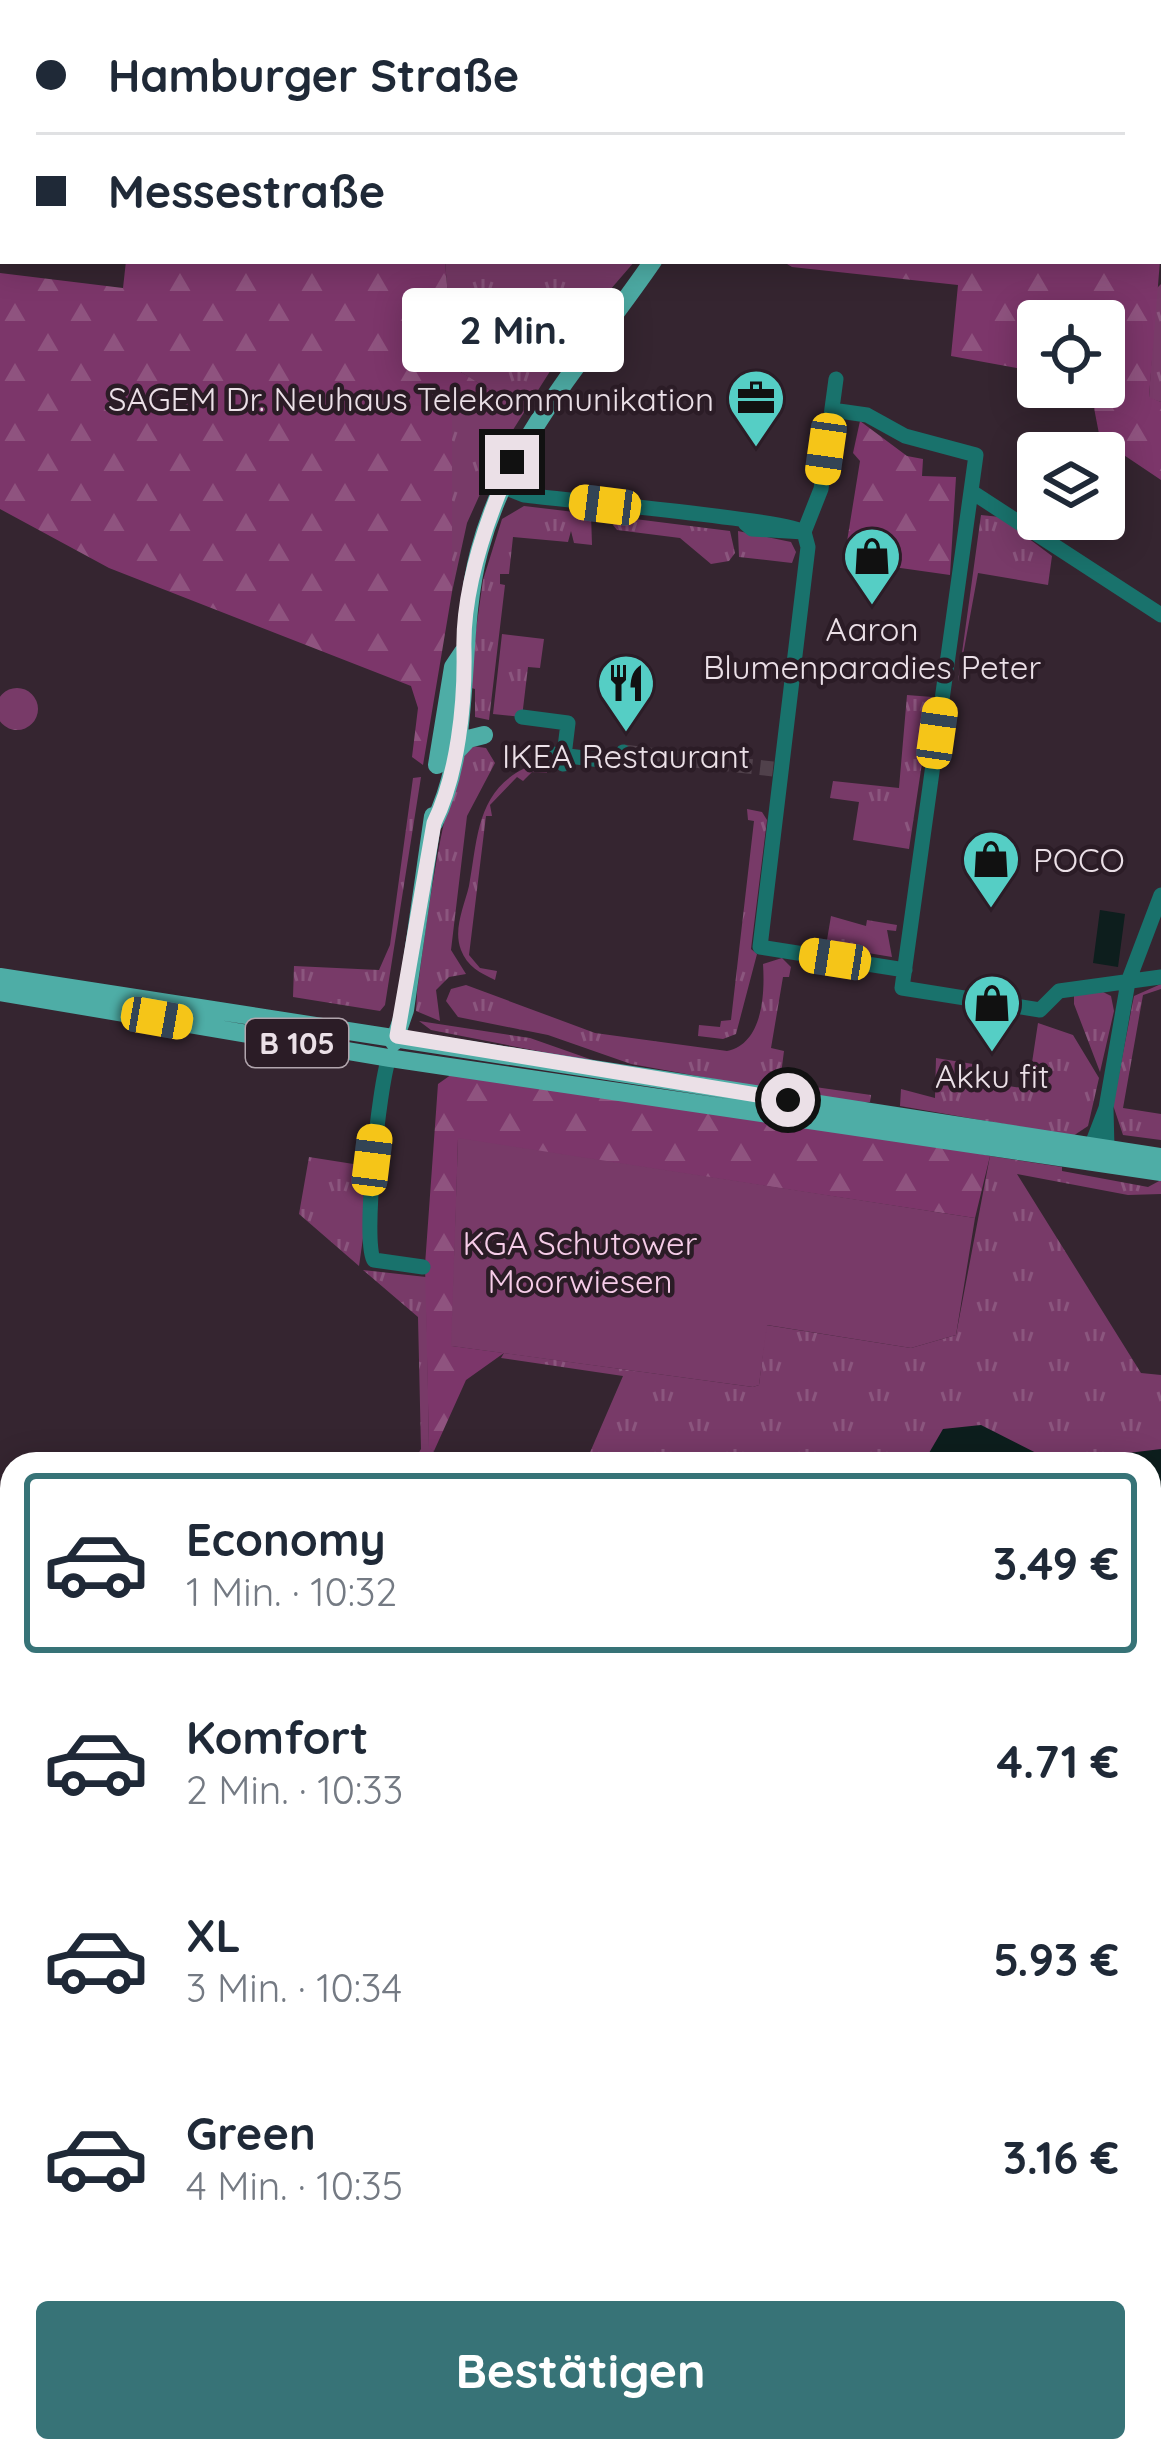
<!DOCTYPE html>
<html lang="de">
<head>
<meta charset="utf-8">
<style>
	body { margin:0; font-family:Quicksand,sans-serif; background:#f2f2f3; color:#1f2937; height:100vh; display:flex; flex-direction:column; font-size:45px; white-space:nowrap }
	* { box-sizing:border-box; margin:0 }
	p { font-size:39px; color:#747a83 }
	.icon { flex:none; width:66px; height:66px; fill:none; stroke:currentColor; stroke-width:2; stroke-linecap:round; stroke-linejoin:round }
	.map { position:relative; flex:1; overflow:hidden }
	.drawer { position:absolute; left:0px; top:1452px; width:1161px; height:1011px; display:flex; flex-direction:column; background:#fff; border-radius:36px 36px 0 0; box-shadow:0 6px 30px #0003 }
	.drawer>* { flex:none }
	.hud { position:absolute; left:0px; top:0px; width:1161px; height:264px; box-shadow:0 6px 30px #0003; display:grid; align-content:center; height:264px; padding:0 36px; background:#fff }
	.buttons { position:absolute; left:1017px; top:300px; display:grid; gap:24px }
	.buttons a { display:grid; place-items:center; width:108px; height:108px; border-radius:12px; background:#fff; box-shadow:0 6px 30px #0003; font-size:60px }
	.end { position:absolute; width:54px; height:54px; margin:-27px; border:15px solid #ebe0e7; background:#111; box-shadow:0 0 0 6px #111 }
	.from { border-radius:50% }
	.bubble { position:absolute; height:84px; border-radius:12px; background:#fff; box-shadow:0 6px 30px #0003; font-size:39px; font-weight:800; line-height:84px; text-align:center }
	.car { position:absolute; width:36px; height:72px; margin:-36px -18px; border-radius:15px; box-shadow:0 0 9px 3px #0007; background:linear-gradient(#f5c518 24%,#345 0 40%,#f5c518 0 76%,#345 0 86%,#f5c518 0) }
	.hud b { display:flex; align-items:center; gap:42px; height:114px; font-size:45px }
	.hud b+b { border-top:3px solid #e0e1e3 }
	.hud i { width:30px; height:30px; background:#1f2937 }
	ul { padding:21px 0 0; list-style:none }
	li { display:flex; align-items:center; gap:36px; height:180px; margin:0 24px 18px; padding:0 12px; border:6px solid transparent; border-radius:12px }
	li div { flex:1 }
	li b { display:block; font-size:45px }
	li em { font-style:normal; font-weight:800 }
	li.on { border-color:#377377 }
	li>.icon { width:108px; height:108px; stroke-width:1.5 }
	.cta { display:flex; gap:24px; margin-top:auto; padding:24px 36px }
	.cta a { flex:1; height:138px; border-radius:12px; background:#377377; color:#fff; font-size:48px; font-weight:800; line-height:138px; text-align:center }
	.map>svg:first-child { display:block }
	.grass { fill:url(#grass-tufts) }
	.forest { fill:url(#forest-firs) }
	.garden { fill:#783a68 }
	.water { fill:#0d1e1d }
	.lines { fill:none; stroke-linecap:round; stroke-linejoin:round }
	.stream { stroke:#0d1e1d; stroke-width:3 }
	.minor-tunnel { stroke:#50414b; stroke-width:15; stroke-dasharray:15 8; stroke-linecap:butt }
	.minor { stroke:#19726c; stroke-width:15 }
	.major { stroke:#4eada6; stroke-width:18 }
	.route { stroke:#ebe0e7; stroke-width:15 }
	.labels { text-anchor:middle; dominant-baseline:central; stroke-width:9; stroke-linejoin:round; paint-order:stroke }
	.shield { fill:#2b1c26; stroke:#b1a5ad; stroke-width:3 }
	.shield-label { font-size:30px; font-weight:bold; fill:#ebe0e7 }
	.poi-label { font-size:33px; fill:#ebe0e7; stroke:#2b1c26 }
	.park-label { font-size:33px; fill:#f6cce8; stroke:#2b1c26 }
</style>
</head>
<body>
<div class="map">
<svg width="1161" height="2461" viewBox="0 0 1161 2461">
	<defs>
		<pattern id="grass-tufts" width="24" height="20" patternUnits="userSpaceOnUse" patternTransform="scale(3)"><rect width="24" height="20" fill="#783a68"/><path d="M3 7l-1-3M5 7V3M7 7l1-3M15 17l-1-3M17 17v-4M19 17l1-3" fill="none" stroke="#8b567e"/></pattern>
		<pattern id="forest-firs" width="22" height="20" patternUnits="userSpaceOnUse" patternTransform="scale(3)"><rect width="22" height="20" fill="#7c366a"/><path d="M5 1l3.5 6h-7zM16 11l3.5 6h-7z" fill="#8f537f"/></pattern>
	</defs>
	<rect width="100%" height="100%" fill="#352530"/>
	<!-- grass -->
	<path class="grass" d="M445,261H635L578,327L499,452L467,523L452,592V413L479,410L490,390L462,373L452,345Z
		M1161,284V402L1149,398L1156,289Z
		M524,506L591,514L592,545L574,543L571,531L568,542L513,537L509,574H500V584L505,585L489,720L475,717V689L468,687L483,580L502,519Z
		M981,515L1000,517L1052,556L1048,585L978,573L958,682Z
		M619,517L730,531L735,553L729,561L711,564L680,538L617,530L613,525Z
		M738,531L791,542L796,552L792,563L739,557Z
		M502,634L544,639L540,668L528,667L522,717L493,714Z
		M-4 709a21 21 0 1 1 42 0a21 21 0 1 1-42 0Z
		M907,695L932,697L909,849L853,840L859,802L830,798L833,781L899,788Z
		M472,746L486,748L495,763L467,816L451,950L466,974L449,977L436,990L440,1021L416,1011L417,993C424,947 444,769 472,746Z
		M527,767H547V773L532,772L523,781L517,777L490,805L492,816H486L469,955L480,968L497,971L495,980C480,973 467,966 461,950C453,929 464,907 469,886C478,838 476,791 527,767Z
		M421,777L385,1005L380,1011L293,997L294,966L379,970L390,945L413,778Z
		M747,809L762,812L767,820L751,949L757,954L736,1034L723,1039L698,1036L699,1025L720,1027L721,1021L731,1020L754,821L748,820Z
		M831,916L866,926L867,920L897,925L896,931L887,930L892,957L826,946Z
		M782,958L791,967L789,977H783L771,1048L784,1051L780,1082L871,1095L870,1102L848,1103L631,1064L548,1035L458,1017L446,1001L451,989L466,985L595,1033L727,1051C763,1044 765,993 763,964Z
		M1161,984V989L1143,995L1123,1108L1161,1114V1140L1123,1135L1113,1105L1134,996Z
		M1103,992L1111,996L1114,1011L1100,1072L1074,1004V995Z
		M419,1021L530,1038L604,1064L431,1030Z
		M1038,1023L1073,1035L1099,1078L1088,1126L1073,1136L900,1106L901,1089L935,1098L936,1058L979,1065L977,1081L1028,1089Z
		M990,1156L1062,1167V1171L1148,1187L1161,1180V1194L1128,1195L1017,1174L1141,1373L1161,1375V2461H2L0,2140L12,2120V2451H1149V1464H585L623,1376L501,1358L504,1353L753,1387L759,1385L766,1325L911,1348L956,1335Z
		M309,1157L366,1166L371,1182L359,1266L299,1214Z
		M363,1270L426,1277L429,1447L434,1451L426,1464H412L421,1449L418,1317Z"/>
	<!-- forest -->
	<path class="forest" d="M1161,248L1149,397L1161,402V480L1100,439L1090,387H1104V321H1038V372L951,356L958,285L792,267L782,261H1158Z
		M126,261H445L452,345L461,372L490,390L479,410L452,413V592L423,765L412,757L418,708L411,686L109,568L0,509V273L123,288Z
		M860,421L907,456L923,459L922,476L956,477L950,575L844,560L860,461L853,453Z
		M455,1072L922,1141L990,1156L975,1218L458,1139L452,1346L504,1353L466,1380L434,1451L429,1448L425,1265L438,1084Z"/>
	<!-- garden -->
	<path class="garden" d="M458,1138L975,1218L956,1335L911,1348L767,1325L759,1385L753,1387L451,1346Z"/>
	<!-- water -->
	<path class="water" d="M1100,910L1125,914L1118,967L1093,963Z
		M981,1425L1054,1462L1161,1449V1787L1149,1775V1464H936L929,1453L943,1429Z"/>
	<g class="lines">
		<!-- stream -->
		<path class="stream" d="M560,2461L566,2451"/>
		<!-- minor-tunnel -->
		<path class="minor-tunnel" d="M623,752L773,769"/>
		<!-- minor -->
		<path class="minor" d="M1041,0L1042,3
			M1112,0V3
			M1158,7H1161
			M1158,111H1161
			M836,379L821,489L804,532L808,547L760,947L905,970
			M832,410L867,415L905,436L976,455L902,988L1040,1010L1059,991L1161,977
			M501,486L524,495C564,500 789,520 804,532L752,529L745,523
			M972,492L1161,615
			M522,717L568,723L563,764
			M544,753L617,762L623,752
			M389,1058C379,1084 362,1246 374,1260L423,1267
			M1091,1147L1106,1108
			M1107,1149L1106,1108L1128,982L1161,895"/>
		<!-- major -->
		<path class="major" d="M756,3L757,0
			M454,754L468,739L484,735
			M437,765L453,667L463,652
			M434,823C475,739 456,640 479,552C509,438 588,356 653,261
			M0,977L1161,1157
			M0,992L389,1058L1161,1172
			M394,1042L405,1010L433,816"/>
	</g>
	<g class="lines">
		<!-- route -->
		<path class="route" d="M512,462C487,518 462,588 464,651C465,704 458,774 434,823L397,1036L788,1100"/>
	</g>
	<!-- icons -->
	<defs>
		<symbol id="office-pin" viewBox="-11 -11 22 30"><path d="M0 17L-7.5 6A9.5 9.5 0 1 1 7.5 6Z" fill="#55cec5" stroke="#2b1c26"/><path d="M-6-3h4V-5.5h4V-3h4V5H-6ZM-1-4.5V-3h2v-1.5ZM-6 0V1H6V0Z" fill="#111"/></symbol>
		<symbol id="shop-pin" viewBox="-11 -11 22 30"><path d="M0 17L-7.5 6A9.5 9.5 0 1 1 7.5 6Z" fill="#55cec5" stroke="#2b1c26"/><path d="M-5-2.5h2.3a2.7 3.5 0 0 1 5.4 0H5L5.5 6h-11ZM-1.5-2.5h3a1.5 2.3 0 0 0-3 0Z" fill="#111"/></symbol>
		<symbol id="restaurant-pin" viewBox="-11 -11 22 30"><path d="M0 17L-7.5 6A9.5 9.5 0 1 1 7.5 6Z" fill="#55cec5" stroke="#2b1c26"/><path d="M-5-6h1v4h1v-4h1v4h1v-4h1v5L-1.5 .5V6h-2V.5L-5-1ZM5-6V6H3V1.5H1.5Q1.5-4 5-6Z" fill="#111"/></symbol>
	</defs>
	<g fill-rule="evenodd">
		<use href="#office-pin" x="723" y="365" width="66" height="90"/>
		<use href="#shop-pin" x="839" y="523" width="66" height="90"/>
		<use href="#restaurant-pin" x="593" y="650" width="66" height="90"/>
		<use href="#shop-pin" x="958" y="826" width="66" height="90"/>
		<use href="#shop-pin" x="959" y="970" width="66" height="90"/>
	</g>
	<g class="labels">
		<!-- shield labels -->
		<rect class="shield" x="246" y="1019" width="102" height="48" rx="9"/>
		<g class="shield-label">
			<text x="297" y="1043">B 105</text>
		</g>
		<!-- poi labels -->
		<g class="poi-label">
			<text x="714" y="398" text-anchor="end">SAGEM Dr. Neuhaus Telekommunikation</text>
			<text x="872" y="628">Aaron<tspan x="872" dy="38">Blumenparadies Peter</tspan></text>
			<text x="626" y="755">IKEA Restaurant</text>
			<text x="1033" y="859" text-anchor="start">POCO</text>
			<text x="992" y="1075">Akku fit</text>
		</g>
		<!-- park labels -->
		<g class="park-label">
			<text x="580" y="1242">KGA Schutower<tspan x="580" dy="38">Moorwiesen</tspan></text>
		</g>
	</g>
</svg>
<div class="buttons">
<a><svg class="icon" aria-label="locate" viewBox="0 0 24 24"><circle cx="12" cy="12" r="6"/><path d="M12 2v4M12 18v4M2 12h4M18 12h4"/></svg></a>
<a><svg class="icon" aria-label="layers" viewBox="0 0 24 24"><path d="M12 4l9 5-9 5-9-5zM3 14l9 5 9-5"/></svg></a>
</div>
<i class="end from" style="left:788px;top:1100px"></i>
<i class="end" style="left:512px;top:462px"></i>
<div class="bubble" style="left:402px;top:288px;width:222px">2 Min.</div>
<i class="car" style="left:826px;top:449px;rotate:188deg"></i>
<i class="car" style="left:605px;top:505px;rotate:277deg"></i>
<i class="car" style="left:937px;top:733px;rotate:8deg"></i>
<i class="car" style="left:835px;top:959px;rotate:279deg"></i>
<i class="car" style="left:157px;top:1018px;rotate:100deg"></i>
<i class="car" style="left:372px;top:1160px;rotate:7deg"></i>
<div class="hud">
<b><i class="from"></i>Hamburger Straße</b>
<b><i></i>Messestraße</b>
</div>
<section class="drawer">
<ul>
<li class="on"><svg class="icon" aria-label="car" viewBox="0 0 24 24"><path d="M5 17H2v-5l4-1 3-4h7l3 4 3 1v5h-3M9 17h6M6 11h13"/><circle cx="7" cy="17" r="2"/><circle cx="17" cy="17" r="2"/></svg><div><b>Economy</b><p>1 Min. · 10:32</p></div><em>3.49 €</em></li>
<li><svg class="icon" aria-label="car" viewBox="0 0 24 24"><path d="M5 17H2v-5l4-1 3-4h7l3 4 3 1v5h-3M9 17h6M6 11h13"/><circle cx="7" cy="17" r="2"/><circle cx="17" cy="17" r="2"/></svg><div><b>Komfort</b><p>2 Min. · 10:33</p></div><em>4.71 €</em></li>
<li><svg class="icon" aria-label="car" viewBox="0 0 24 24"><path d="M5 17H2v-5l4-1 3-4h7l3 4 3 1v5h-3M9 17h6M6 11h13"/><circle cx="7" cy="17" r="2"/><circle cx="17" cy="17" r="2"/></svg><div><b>XL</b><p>3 Min. · 10:34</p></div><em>5.93 €</em></li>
<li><svg class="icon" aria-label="car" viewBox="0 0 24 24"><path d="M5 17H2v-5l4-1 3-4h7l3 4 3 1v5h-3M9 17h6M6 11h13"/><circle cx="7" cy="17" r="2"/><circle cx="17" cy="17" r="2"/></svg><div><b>Green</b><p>4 Min. · 10:35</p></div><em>3.16 €</em></li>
</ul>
<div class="cta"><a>Bestätigen</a></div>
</section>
</div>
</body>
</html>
